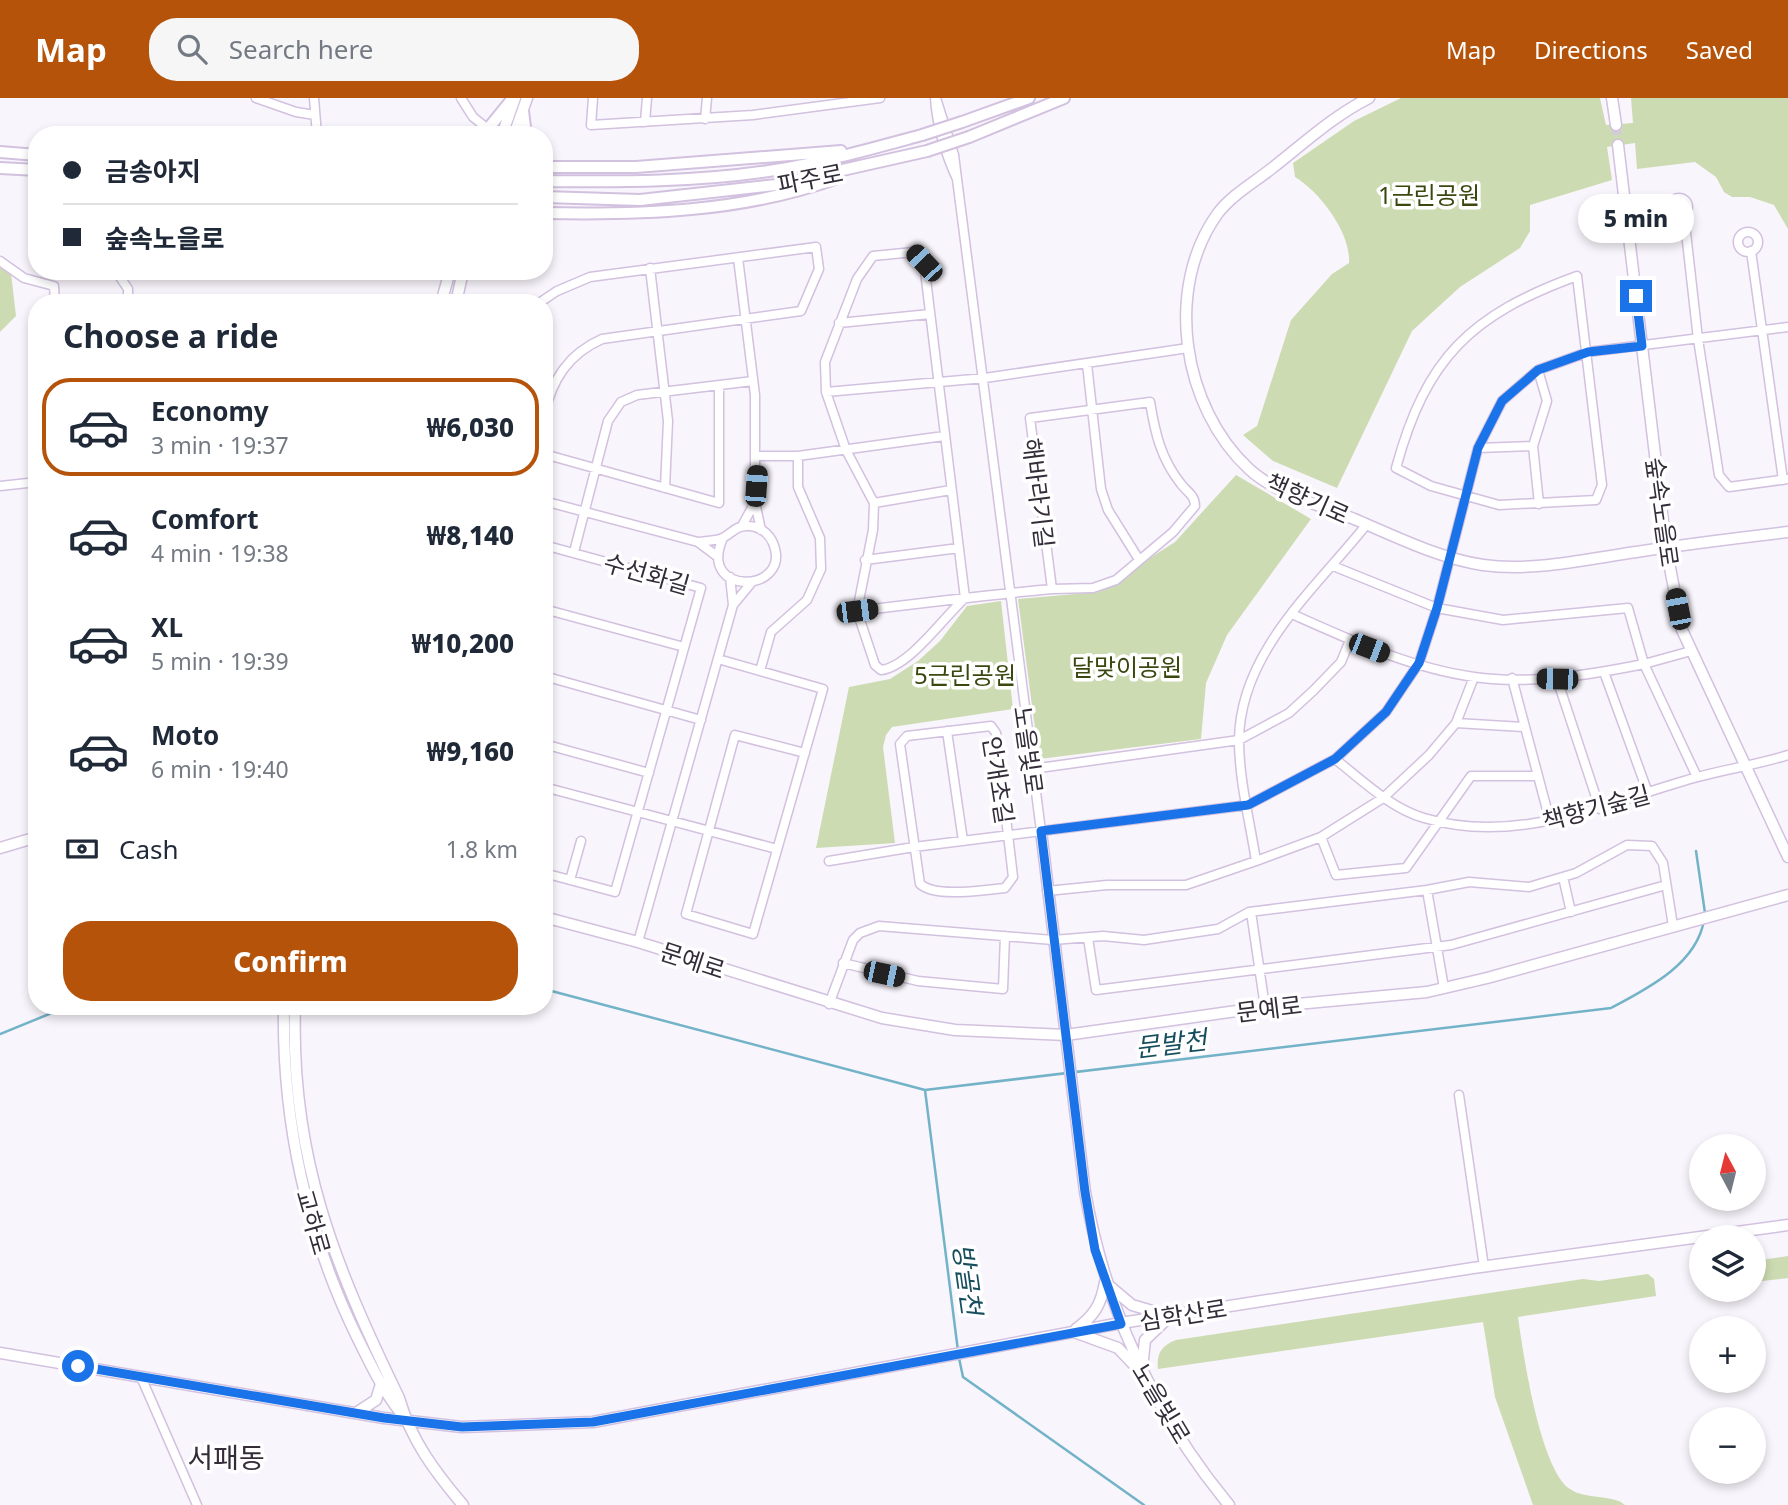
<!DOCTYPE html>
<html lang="en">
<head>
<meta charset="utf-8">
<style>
	body { margin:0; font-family:"Noto Sans","Noto Sans KR",sans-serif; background:#f6f6f7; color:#1f2937; height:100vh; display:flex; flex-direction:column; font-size:26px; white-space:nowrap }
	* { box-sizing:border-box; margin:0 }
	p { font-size:23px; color:#747a83 }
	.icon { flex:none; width:38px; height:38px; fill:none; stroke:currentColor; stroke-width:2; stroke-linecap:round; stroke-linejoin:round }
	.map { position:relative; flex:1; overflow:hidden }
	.sheet { position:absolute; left:28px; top:196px; width:525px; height:721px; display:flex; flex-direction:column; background:#fff; border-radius:28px; box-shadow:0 4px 10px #0003 }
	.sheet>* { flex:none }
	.hud { position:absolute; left:28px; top:28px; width:525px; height:154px; border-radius:28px; box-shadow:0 4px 10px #0003; display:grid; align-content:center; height:154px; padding:0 35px; background:#fff }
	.needle { width:46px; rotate:353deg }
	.fabs { position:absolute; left:1689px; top:1036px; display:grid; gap:14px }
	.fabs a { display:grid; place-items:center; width:77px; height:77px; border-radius:50%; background:#fff; box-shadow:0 4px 10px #0003; font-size:35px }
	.end { position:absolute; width:32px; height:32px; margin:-16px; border:9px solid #1a73e8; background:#fff; box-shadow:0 0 0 4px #fff }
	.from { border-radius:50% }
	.bubble { position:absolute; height:49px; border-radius:24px; background:#fff; box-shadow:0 4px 10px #0003; font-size:23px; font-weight:800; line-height:49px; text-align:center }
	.car { position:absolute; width:21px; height:42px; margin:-21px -10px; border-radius:9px; box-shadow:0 0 5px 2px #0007; background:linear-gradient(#222 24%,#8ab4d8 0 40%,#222 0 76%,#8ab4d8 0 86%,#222 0) }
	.hud b { display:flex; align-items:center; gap:24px; height:66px; font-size:26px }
	.hud b+b { border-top:2px solid #e0e1e3 }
	.hud i { width:18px; height:18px; background:#1f2937 }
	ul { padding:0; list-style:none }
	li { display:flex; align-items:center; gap:21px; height:98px; margin:0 14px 10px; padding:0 21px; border:4px solid transparent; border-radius:28px }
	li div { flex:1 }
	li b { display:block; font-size:26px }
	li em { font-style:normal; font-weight:800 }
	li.active { border-color:#b45309 }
	li>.icon { width:63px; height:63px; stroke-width:1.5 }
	h2 { padding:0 35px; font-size:32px; line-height:84px }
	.pay { display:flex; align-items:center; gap:18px; height:77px; padding:0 35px; font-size:26px }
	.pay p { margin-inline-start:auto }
	.action { display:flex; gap:14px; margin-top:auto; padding:14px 35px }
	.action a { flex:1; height:80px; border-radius:28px; background:#b45309; color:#fff; font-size:28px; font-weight:800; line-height:80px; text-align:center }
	header { display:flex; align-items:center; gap:42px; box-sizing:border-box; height:98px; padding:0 35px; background:#b45309; color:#fff }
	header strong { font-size:33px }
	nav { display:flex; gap:38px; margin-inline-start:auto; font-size:24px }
	.search { width:490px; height:63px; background:#f6f6f7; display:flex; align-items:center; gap:18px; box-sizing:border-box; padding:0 24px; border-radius:28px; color:#747a83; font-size:26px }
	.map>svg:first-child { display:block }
	.green { fill:#cddbb2 }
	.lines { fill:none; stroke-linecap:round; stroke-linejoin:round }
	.stream { stroke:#73b3c8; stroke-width:2.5 }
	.tertiary-tunnel { stroke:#d2cdd5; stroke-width:10; stroke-dasharray:10 5; stroke-linecap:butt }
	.minor-casing { stroke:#d2c1df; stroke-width:11 }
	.tertiary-casing { stroke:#d2c1df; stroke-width:13 }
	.secondary-casing { stroke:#d2c1df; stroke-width:14 }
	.minor { stroke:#fff; stroke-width:8 }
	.tertiary { stroke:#fff; stroke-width:10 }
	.secondary { stroke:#fff; stroke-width:10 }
	.secondary-bridge-casing { stroke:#d2c1df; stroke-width:14; stroke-linecap:butt }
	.secondary-bridge { stroke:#fff; stroke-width:10 }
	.route { stroke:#1a73e8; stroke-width:9 }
	.labels { text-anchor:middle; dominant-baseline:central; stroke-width:7; stroke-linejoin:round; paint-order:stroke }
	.street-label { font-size:24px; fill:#342d39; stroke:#fff }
	.park-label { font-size:24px; fill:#39480f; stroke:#fff }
	.water-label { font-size:26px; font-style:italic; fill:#174e5e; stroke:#fff }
	.quarter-label { font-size:28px; fill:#342d39; stroke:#fff }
</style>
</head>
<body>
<header>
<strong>Map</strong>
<div class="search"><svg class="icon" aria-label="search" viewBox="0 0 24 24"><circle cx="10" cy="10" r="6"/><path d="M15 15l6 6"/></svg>Search here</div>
<nav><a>Map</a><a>Directions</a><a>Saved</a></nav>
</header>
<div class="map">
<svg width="1788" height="1407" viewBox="0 0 1788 1407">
	<rect width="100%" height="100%" fill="#f9f5fc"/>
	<!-- green -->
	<path class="green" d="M1401,0H1600L1606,27L1633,25L1631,0H1788V131L1774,107L1750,99H1732L1724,94L1716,79L1695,64L1637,71L1635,45L1607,49L1612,82L1530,107V133L1520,150L1460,189L1412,233L1337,390L1273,363L1243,337L1257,328L1291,222L1332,176L1349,165C1351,135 1320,94 1295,79L1293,65L1354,23Z
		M0,167L11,175L16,218L0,234Z
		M1236,377L1311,421L1227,537L1206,585L1201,641L1039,661L1018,501L1098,494L1116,487L1142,465L1175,444Z
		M1001,503L1013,611L892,629L886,637L883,649L895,745L816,750L849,589L890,581L918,563L940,543L967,508Z
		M1788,1158V1180L1754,1184V1163Z
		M1648,1176L1654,1181L1656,1198L1518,1219C1523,1255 1540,1371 1570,1391C1585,1402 1613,1396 1625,1407H1533L1495,1299L1483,1224L1158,1271C1156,1256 1162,1247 1176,1242L1583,1181L1599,1183Z"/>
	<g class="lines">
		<!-- stream -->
		<path class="stream" d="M1696,753L1705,815
			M544,891L925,992L1611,910C1647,891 1697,866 1704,822
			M0,936L69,908
			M925,992L958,1253
			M959,1260L963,1279L1144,1407"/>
		<!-- tertiary-tunnel -->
		<path class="tertiary-tunnel" d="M1616,27L1618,47"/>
		<defs>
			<path id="minor" d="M256,0L296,14L315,17
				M314,0L317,37
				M461,0L473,19L488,31
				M593,0L591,27L753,17L880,0
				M935,0C937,29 945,55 957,81L954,57L936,0
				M705,21L707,0
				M645,24L647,0
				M957,81L1041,733
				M1670 109a9 9 0 1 1 18 0a9 9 0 1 1-18 0Z
				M1684,117L1698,241L1719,377L1729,389L1788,381
				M1738 144a10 10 0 1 1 20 0a10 10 0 1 1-20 0Z
				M1751,153L1783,382
				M738,160L755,297V404
				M0,163L24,180L54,188L55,205
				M650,170L668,323L665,390
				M116,173L128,191V205
				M1577,178L1602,387L1596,402L1499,407L1431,388L1396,370C1426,260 1470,217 1577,178Z
				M539,205L557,193L590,179L816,149L819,171L801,213L602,241C568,256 552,282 544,317
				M839,225L930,216
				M1087,266L1101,391L1108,412L1138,460
				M1538,272L1547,303L1533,348L1539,406
				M826,294L846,352L874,405L873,432L857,513
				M1150,304C1155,335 1161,361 1181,386C1187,394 1195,397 1195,408L1173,434L1116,482L1093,490L1052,491L1030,320Z
				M1478,350L1533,348
				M544,356L719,405V288
				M757,358H798L944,338
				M0,388L37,384
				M544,403L698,444
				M874,405L951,392
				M1367,426C1316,490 1240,554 1239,642C1239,682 1250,724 1256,763L1321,739L1383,700L1429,657L1456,625L1474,579
				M742,428L755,404L761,432
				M544,447L701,490L615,794L544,775
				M574,454L608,323L621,304L637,297L753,283
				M718,459L698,444C705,443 713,443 720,441C730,438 735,427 748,428C759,428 769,435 773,445C794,495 696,500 723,440
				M865,462L959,450
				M1333,468L1437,510L1503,522L1628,510L1644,566L1691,553
				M730,479L733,507L752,484
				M1052,491C987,497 922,505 857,513L875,567L881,572C909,569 943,520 965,500L924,165L914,154L873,158L857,181L825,264L826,294L985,280L1188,250
				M544,511L684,549
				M1292,516C1350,542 1410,570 1474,579C1530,587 1589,577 1644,566L1697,679
				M718,561L823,591L753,836L686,816L735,637L805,655
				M760,573L771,534L807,502L821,471L820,440L798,389V358
				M1604,574L1648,695
				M544,578L701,622
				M1512,580L1550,723
				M1557,581L1600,711
				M1456,625L1523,629
				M991,628L996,635L1013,779L1005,790C983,792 936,800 920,786L900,646L907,638Z
				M947,633L963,743
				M544,646L649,675
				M1335,661C1362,682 1390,710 1424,720C1518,748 1605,705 1694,680C1725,671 1757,667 1788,657
				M1032,671L1239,642L1289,615L1314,592L1341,564L1350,542
				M544,689L777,751
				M1321,739L1336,777L1406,770L1471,678H1537
				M829,763L914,749L1248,707L1335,661L1386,614L1419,565L1437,510L1478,350L1502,303L1538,272L1588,254L1788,229
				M1563,779L1571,814
				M570,782L581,743
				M1427,792L1444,890
				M1047,793L1107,787H1186L1256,763
				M1251,814L1265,909
				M1088,840L1096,892L1451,847L1666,787
				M638,844L733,507
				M843,865L918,883L1003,891L1005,838
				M829,906L853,842L860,835L879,828L1053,842L1103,838L1144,842L1218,831L1249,814L1427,792L1469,784L1529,789L1576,775L1627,747L1652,748L1663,765L1673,828
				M1459,997L1484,1169
				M141,1279L197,1407"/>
			<path id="tertiary" d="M1369,0C1333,18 1303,46 1271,71C1253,85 1232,97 1218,115C1163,191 1183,310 1249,371C1277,397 1324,408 1359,423C1398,440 1442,461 1483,467C1533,474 1587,461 1636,454C1686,446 1737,440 1788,434
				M1612,0L1616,27
				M502,37L515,0
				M514,37L527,0
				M1618,47L1666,449L1682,532L1788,759
				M441,205L450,173
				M456,205L463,173
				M1041,733L1085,1094C1106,1211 1153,1315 1229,1407
				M0,750L37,739
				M544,819L638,844L882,920L955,932L1066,937L1265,909L1427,894L1487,880L1788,797
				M284,908C282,1023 307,1138 358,1241C371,1267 383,1293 401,1315
				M295,908C290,1059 335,1168 399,1300C411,1342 435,1374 463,1407
				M1107,1186L1132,1207L1166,1217
				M1076,1231C1094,1218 1101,1207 1105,1184
				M1074,1234L1118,1250L1136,1269
				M0,1255L384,1320L462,1329L593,1324L1121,1225L1473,1170L1788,1127
				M1142,1270L1145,1242L1169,1219
				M356,1315L376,1302L381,1286"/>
			<path id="secondary" d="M523,13L526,37
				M962,24L1029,0
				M483,37L513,0
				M969,39L1064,0
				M0,54L37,57
				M544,69H636L841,53
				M0,70L37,72
				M544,83C621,84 699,84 775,72C825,64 874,50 922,37
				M544,99L640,102L776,87L927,53
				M544,115C642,117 742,114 835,81
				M463,174L464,173"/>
		</defs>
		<!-- minor casing -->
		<use href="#minor" class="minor-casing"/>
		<!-- tertiary casing -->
		<use href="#tertiary" class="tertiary-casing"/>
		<!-- secondary casing -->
		<use href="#secondary" class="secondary-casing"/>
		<!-- minor -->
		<use href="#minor" class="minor"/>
		<!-- tertiary -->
		<use href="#tertiary" class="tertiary"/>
		<!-- secondary -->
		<use href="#secondary" class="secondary"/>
		<defs>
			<path id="secondary-bridge" d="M922,37L962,24
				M927,53L969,39"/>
		</defs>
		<!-- secondary-bridge casing -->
		<use href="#secondary-bridge" class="secondary-bridge-casing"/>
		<!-- secondary-bridge -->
		<use href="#secondary-bridge" class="secondary-bridge"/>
	</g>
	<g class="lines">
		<!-- route -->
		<path class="route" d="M78,1268L384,1320L462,1329L593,1324L1121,1226L1095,1152L1085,1094L1041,733L1248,707L1335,661L1386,614L1419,565L1437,510L1478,350L1502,303L1538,272L1588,254L1642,248L1636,198"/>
	</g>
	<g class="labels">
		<!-- street labels -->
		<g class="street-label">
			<text transform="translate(810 80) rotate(-11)">파주로</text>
			<text transform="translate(1039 395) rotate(83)">해바라기길</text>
			<text transform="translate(1308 400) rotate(24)">책향기로</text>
			<text transform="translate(1663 414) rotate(82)">숲속노을로</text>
			<text transform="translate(647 475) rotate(16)">수선화길</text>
			<text transform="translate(1029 652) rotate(82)">노을빛로</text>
			<text transform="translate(999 682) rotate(81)">안개초길</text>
			<text transform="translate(1596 709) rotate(-15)">책향기숲길</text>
			<text transform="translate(693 862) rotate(18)">문예로</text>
			<text transform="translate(1269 910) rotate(-7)">문예로</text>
			<text transform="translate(314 1124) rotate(74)">교하로</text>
			<text transform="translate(1183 1216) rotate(-9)">심학산로</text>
			<text transform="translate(1162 1305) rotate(59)">노을빛로</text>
		</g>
		<!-- park labels -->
		<g class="park-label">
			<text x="1429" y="96">1근린공원</text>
			<text x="1127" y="568">달맞이공원</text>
			<text x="965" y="576">5근린공원</text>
		</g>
		<!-- water labels -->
		<g class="water-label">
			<text transform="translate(1171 945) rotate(-7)">문발천</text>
			<text transform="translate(968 1181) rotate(82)">방골천</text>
		</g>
		<!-- quarter labels -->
		<g class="quarter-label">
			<text x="226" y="1359">서패동</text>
		</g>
	</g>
</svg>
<div class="fabs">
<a><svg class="needle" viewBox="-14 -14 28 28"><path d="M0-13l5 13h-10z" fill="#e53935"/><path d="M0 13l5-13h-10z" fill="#747a83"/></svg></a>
<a><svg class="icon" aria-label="layers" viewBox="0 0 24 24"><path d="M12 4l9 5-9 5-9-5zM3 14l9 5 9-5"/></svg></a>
<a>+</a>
<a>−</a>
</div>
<i class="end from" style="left:78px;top:1268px"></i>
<i class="end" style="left:1636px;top:198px"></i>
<div class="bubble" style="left:1578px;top:96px;width:116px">5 min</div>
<i class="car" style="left:924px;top:165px;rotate:317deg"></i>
<i class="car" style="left:756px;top:388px;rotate:4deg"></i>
<i class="car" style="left:1678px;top:511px;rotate:349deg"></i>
<i class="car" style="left:857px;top:513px;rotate:83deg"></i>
<i class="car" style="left:1369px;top:550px;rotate:111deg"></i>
<i class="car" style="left:1557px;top:581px;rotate:271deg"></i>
<i class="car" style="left:884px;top:876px;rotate:102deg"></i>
<div class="hud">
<b><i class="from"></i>금송아지</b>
<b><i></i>숲속노을로</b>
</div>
<section class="sheet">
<h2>Choose a ride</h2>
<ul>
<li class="active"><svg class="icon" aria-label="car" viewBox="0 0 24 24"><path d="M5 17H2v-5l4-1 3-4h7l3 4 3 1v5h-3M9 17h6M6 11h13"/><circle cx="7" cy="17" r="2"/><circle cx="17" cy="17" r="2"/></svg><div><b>Economy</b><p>3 min · 19:37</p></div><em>₩6,030</em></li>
<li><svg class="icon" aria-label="car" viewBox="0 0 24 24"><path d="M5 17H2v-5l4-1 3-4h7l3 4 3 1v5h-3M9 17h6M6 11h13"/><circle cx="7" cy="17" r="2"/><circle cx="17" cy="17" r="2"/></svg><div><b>Comfort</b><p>4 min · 19:38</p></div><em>₩8,140</em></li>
<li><svg class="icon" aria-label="car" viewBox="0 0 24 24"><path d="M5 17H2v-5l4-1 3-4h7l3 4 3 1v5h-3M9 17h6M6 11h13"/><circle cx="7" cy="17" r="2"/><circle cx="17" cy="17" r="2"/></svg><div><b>XL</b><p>5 min · 19:39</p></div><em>₩10,200</em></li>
<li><svg class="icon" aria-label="car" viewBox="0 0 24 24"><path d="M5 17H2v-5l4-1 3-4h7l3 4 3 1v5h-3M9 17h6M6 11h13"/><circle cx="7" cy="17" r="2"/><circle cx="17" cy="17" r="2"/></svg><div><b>Moto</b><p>6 min · 19:40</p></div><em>₩9,160</em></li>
</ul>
<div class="pay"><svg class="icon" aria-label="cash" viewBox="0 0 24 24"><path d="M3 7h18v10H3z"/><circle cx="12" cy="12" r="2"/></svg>Cash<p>1.8 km</p></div>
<div class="action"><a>Confirm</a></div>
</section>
</div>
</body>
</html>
